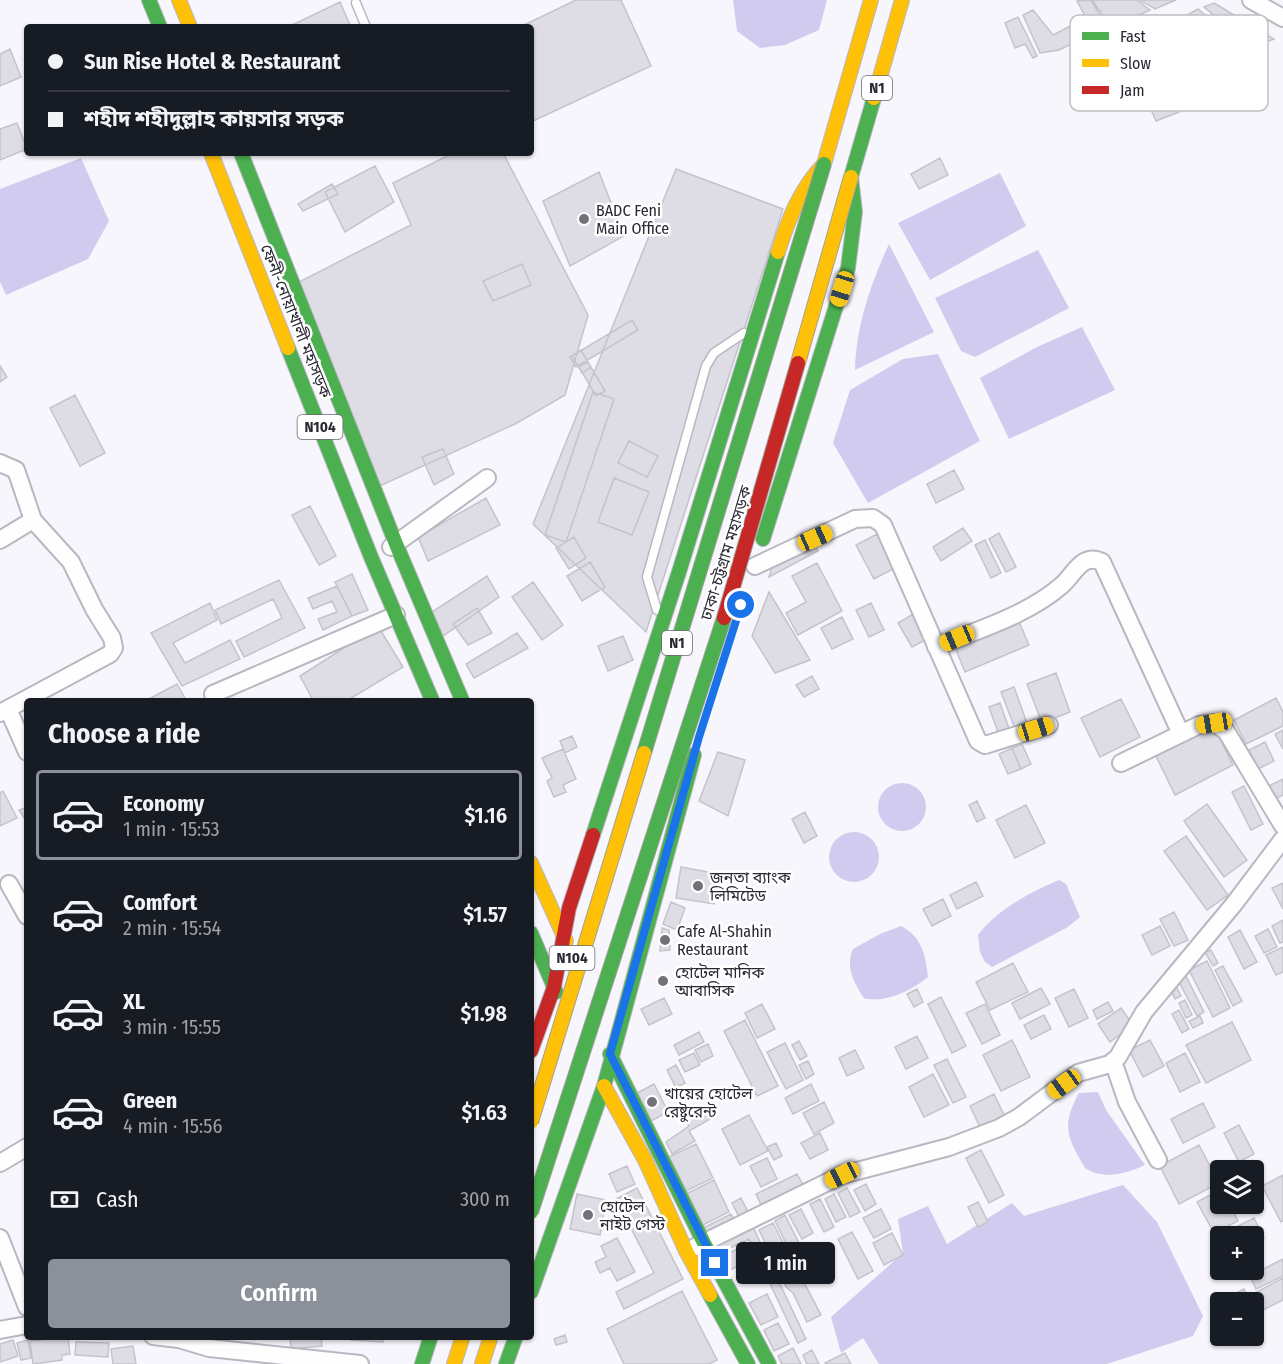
<!DOCTYPE html>
<html lang="en">
<head>
<meta charset="utf-8">
<style>
	body { margin:0; font-family:"Fira Sans Condensed","Noto Sans Bengali",sans-serif; background:#20242c; color:#f1f3f6; height:100vh; display:flex; flex-direction:column; font-size:22px; white-space:nowrap }
	* { box-sizing:border-box; margin:0 }
	p { font-size:20px; color:#9ea1a6 }
	.icon { flex:none; width:33px; height:33px; fill:none; stroke:currentColor; stroke-width:2; stroke-linecap:round; stroke-linejoin:round }
	.map { position:relative; flex:1; overflow:hidden }
	.side { position:absolute; left:24px; top:698px; width:510px; height:642px; display:flex; flex-direction:column; background:#171b24; border-radius:6px; box-shadow:0 2px 4px #0004 }
	.side>* { flex:none }
	.guide { position:absolute; left:24px; top:24px; width:510px; height:132px; border-radius:6px; box-shadow:0 2px 4px #0004; display:grid; align-content:center; height:132px; padding:0 24px; background:#171b24 }
	.controls { position:absolute; left:1210px; top:1160px; display:grid; gap:12px }
	.controls a { display:grid; place-items:center; width:54px; height:54px; border-radius:6px; background:#171b24; box-shadow:0 2px 4px #0004; font-size:30px }
	.end { position:absolute; width:27px; height:27px; margin:-14px; border:8px solid #1a73e8; background:#fff; box-shadow:0 0 0 3px #fff }
	.from { border-radius:50% }
	.bubble { position:absolute; height:42px; border-radius:6px; background:#171b24; box-shadow:0 2px 4px #0004; font-size:20px; font-weight:600; line-height:42px; text-align:center }
	.car { position:absolute; width:18px; height:36px; margin:-18px -9px; border-radius:8px; box-shadow:0 0 4px 2px #0007; background:linear-gradient(#f5c518 24%,#345 0 40%,#f5c518 0 76%,#345 0 86%,#f5c518 0) }
	.guide b { display:flex; align-items:center; gap:21px; height:57px; font-size:22px }
	.guide b+b { border-top:2px solid #363941 }
	.guide i { width:15px; height:15px; background:#f1f3f6 }
	ul { padding:0; list-style:none }
	li { display:flex; align-items:center; gap:18px; height:90px; margin:0 12px 9px; padding:0 12px; border:3px solid transparent; border-radius:6px }
	li div { flex:1 }
	li b { display:block; font-size:22px }
	li em { font-style:normal; font-weight:600 }
	li.active { border-color:#8c9099 }
	li>.icon { width:54px; height:54px; stroke-width:1.5 }
	h2 { padding:0 24px; font-size:27px; line-height:72px }
	.pay { display:flex; align-items:center; gap:15px; height:66px; padding:0 24px; font-size:22px }
	.pay p { margin-inline-start:auto }
	.cta { display:flex; gap:12px; margin-top:auto; padding:12px 24px }
	.cta a { flex:1; height:69px; border-radius:6px; background:#8c9099; color:#fff; font-size:24px; font-weight:600; line-height:69px; text-align:center }
	.map>svg:first-child { display:block }
	.water { fill:#d1cbef }
	.building { fill:#dedde5; stroke:#c4c3cb; stroke-width:1.5 }
	.lines { fill:none; stroke-linecap:round; stroke-linejoin:round }
	.lane-casing { stroke:#b9b7c0; stroke-width:11 }
	.street-casing { stroke:#b9b7c0; stroke-width:20 }
	.fast-casing { stroke:#b9b7c0; stroke-width:16 }
	.slow-casing { stroke:#b9b7c0; stroke-width:16 }
	.jam-casing { stroke:#b9b7c0; stroke-width:16 }
	.lane { stroke:#fefeff; stroke-width:8 }
	.street { stroke:#fefeff; stroke-width:16 }
	.fast { stroke:#4caf50; stroke-width:14 }
	.slow { stroke:#ffc107; stroke-width:14 }
	.jam { stroke:#c62828; stroke-width:14 }
	.fast-bridge-casing { stroke:#a2a19a; stroke-width:16; stroke-linecap:butt }
	.slow-bridge-casing { stroke:#a2a19a; stroke-width:16; stroke-linecap:butt }
	.jam-bridge-casing { stroke:#a2a19a; stroke-width:16; stroke-linecap:butt }
	.fast-bridge { stroke:#4caf50; stroke-width:14 }
	.slow-bridge { stroke:#ffc107; stroke-width:14 }
	.jam-bridge { stroke:#c62828; stroke-width:14 }
	.route { stroke:#1a73e8; stroke-width:8 }
	.poi-dot { fill:#727079; stroke:#fff; stroke-width:2 }
	.labels { text-anchor:middle; dominant-baseline:central; stroke-width:5; stroke-linejoin:round; paint-order:stroke }
	.shield { fill:#fff; stroke:#6a6870; stroke-width:1.5 }
	.shield-label { font-size:15px; font-weight:bold; fill:#2a2833 }
	.poi-label { font-size:16px; fill:#2a2833; stroke:#fff; text-anchor:start }
	.street-label { font-size:16px; fill:#2a2833; stroke:#fff }
	.key { fill:#fff; stroke:#bfbec2; stroke-width:1.5 }
	.key-label { font-size:16px; fill:#2a2833 }
</style>
</head>
<body>
<div class="map">
<svg width="1283" height="1364" viewBox="0 0 1283 1364">
	<rect width="100%" height="100%" fill="#f7f6fc"/>
	<!-- water -->
	<path class="water" d="M733,0H827L819,30L785,45L760,48L737,31Z
		M81,158L109,221L88,259L6,295L0,282V189Z
		M1000,173L1026,226L930,280L898,223Z
		M889,244L934,332L855,370C856,326 871,283 889,244Z
		M1038,250L1069,308L975,357L961,351L935,298Z
		M1082,327L1115,390L1009,439L980,378L1037,347Z
		M938,354L980,441L868,503L833,443L850,390L903,359Z
		M878 807a24 24 0 1 1 48 0a24 24 0 1 1-48 0Z
		M829 857a25 25 0 1 1 50 0a25 25 0 1 1-50 0Z
		M1059,880L1066,884L1080,917L1068,927L992,967L985,962L980,952L978,935C997,910 1030,892 1059,880Z
		M901,926C921,936 926,955 928,977C913,990 884,1004 864,998C854,983 845,967 853,949L880,934Z
		M1098,1092L1106,1110L1145,1165C1126,1174 1103,1180 1085,1168C1067,1138 1061,1125 1079,1093Z
		M1123,1185L1157,1222L1203,1316L1193,1336L1107,1364H879L863,1338L841,1353L831,1317L903,1253L898,1219L928,1206L947,1244L1012,1203L1024,1216Z"/>
	<!-- building -->
	<path class="building" d="M576,0H621L651,66L531,122V27H520Z
		M1091,0L1107,27L1059,50L1040,53L1023,15L1033,10L1053,35L1086,18L1077,1Z
		M1092,0H1137L1150,10L1111,27Z
		M1140,0H1176L1155,9Z
		M340,2L350,25L288,27Z
		M1214,3L1274,39L1252,48L1204,7Z
		M1198,9L1249,52L1212,71L1180,19Z
		M1018,17L1037,56L1033,58L1025,44L1015,48L1005,23Z
		M1148,33L1179,112L1156,121L1122,43Z
		M10,49L21,77L0,86V54Z
		M17,123L27,149L0,160V129Z
		M453,153H503L588,315L565,395L517,423L371,490L295,284L411,225L393,183Z
		M940,158L948,175L919,189L911,174Z
		M375,166L394,202L345,232L325,192Z
		M676,169L783,209L646,632L533,524Z
		M599,172L624,236L570,266L543,201Z
		M332,184L338,194L303,211L298,204Z
		M522,264L531,285L493,301L483,281Z
		M632,320L638,330L576,367L570,357Z
		M581,350L591,367L582,373L572,356Z
		M588,362L605,391L596,396L579,367Z
		M0,366L7,377L0,382Z
		M593,392L614,399L566,542L545,535Z
		M75,395L105,453L80,466L50,408Z
		M629,441L658,456L647,477L618,463Z
		M443,449L454,474L434,485L422,457Z
		M954,470L964,489L936,503L927,484Z
		M614,478L649,492L632,535L598,522Z
		M486,498L500,525L428,561L418,537Z
		M310,506L336,556L319,565L292,515Z
		M963,528L972,541L941,561L933,547Z
		M999,533L1016,567L1006,572L989,539Z
		M877,534L895,568L874,579L856,545Z
		M574,537L586,558L569,569L556,548Z
		M985,540L1001,573L991,578L975,545Z
		M813,543L818,551L769,577L773,563Z
		M590,562L605,587L582,601L567,576Z
		M817,563L842,611L798,635L786,613L806,602L792,576Z
		M352,574L368,610L352,616L335,582Z
		M487,576L499,597L443,636L432,612Z
		M279,580L305,628L244,657L236,641L282,618L273,599L221,624L215,610Z
		M533,582L563,625L542,640L512,597Z
		M337,586L352,616L323,630L318,619L337,612L332,601L313,609L308,598Z
		M769,592L810,660L775,673L752,636Z
		M210,603L217,620L173,643L185,663L230,640L240,659L182,686L151,633Z
		M871,603L884,630L869,637L856,610Z
		M477,608L492,633L468,645L453,624Z
		M915,613L929,638L912,647L898,623Z
		M842,617L853,639L832,649L821,628Z
		M1017,617L1029,645L965,672L954,645Z
		M378,626L403,667L348,700H313L300,676Z
		M517,633L528,648L474,678L466,664Z
		M623,636L633,660L608,671L598,646Z
		M1056,673L1070,712L1042,723L1027,684Z
		M812,676L819,689L804,697L796,685Z
		M177,684L186,700H147Z
		M1014,687L1028,726L1016,731L1001,692Z
		M1276,698L1283,712V726L1246,744L1234,720Z
		M1121,699L1140,737L1100,757L1081,718Z
		M1000,703L1011,734L1000,738L989,707Z
		M1213,725L1233,765L1175,795L1155,754Z
		M1283,730V749L1275,734Z
		M572,736L577,747L565,753L560,741Z
		M1265,742L1274,761L1258,769L1249,750Z
		M1022,744L1031,764L1021,769L1012,748Z
		M1012,748L1021,769L1008,774L999,754Z
		M563,749L576,779L563,785L566,792L554,797L547,781L552,778L542,758Z
		M718,752L745,760L728,816L699,801Z
		M1283,779V795L1271,801L1265,788Z
		M1244,786L1263,824L1251,830L1232,792Z
		M3,791L17,818L0,826V793Z
		M977,801L985,818L977,822L969,805Z
		M1207,804L1247,860L1224,877L1184,821Z
		M1026,805L1045,843L1015,858L996,820Z
		M27,807V822L19,810Z
		M805,812L817,836L804,843L792,819Z
		M1186,836L1228,895L1207,910L1164,851Z
		M681,867L719,874L714,904L676,898Z
		M976,882L983,896L957,909L950,895Z
		M1283,883V909L1272,888Z
		M943,899L951,916L932,926L923,909Z
		M671,902L685,908L677,930L663,924Z
		M1174,912L1188,940L1174,946L1160,919Z
		M1283,920V942L1280,943L1272,926Z
		M1160,926L1170,946L1152,955L1142,935Z
		M662,928L669,930L670,950L660,951Z
		M1268,929L1277,947L1264,953L1255,936Z
		M1240,930L1257,962L1244,969L1228,937Z
		M1283,947V972L1276,975L1266,955Z
		M1211,950L1218,963L1213,966L1205,952Z
		M1207,961L1230,1008L1213,1017L1189,970Z
		M1013,963L1028,992L990,1010L976,982Z
		M1223,966L1242,1001L1233,1006L1215,970Z
		M1185,974L1204,1012L1197,1016L1177,978Z
		M1175,984L1181,996L1175,999L1169,987Z
		M1041,988L1050,1004L1020,1019L1012,1003Z
		M917,989L923,1002L914,1007L907,994Z
		M1074,989L1088,1018L1069,1027L1055,998Z
		M941,997L966,1046L952,1053L928,1004Z
		M664,998L672,1014L649,1025L641,1009Z
		M1185,1000L1192,1015L1186,1018L1179,1003Z
		M1108,1002L1113,1011L1097,1019L1093,1010Z
		M762,1004L775,1029L757,1038L745,1013Z
		M985,1004L1000,1035L982,1044L966,1013Z
		M1121,1008L1133,1025L1110,1042L1098,1024Z
		M1179,1010L1189,1029L1182,1033L1172,1014Z
		M1044,1015L1051,1029L1031,1039L1024,1025Z
		M1200,1016L1203,1023L1193,1028L1189,1021Z
		M745,1020L778,1086L757,1096L724,1031Z
		M1232,1022L1251,1060L1206,1083L1186,1045Z
		M699,1032L704,1042L679,1055L674,1045Z
		M917,1036L928,1058L906,1069L895,1047Z
		M1012,1040L1030,1077L1001,1091L983,1055Z
		M1150,1040L1164,1066L1143,1077L1129,1050Z
		M799,1041L807,1056L800,1060L792,1045Z
		M785,1043L803,1080L786,1089L767,1052Z
		M708,1044L713,1056L701,1062L695,1050Z
		M855,1050L864,1068L847,1076L839,1058Z
		M694,1053L700,1065L685,1072L679,1060Z
		M1185,1053L1200,1082L1180,1092L1166,1063Z
		M947,1059L966,1097L953,1103L934,1065Z
		M808,1061L814,1074L806,1079L799,1065Z
		M676,1065L685,1083L676,1088L667,1070Z
		M933,1074L949,1105L924,1117L909,1087Z
		M654,1084L668,1112L651,1121L637,1093Z
		M811,1084L819,1101L793,1114L785,1098Z
		M994,1094L1006,1119L982,1131L970,1106Z
		M824,1102L834,1123L814,1134L803,1113Z
		M1203,1103L1215,1127L1183,1143L1171,1119Z
		M705,1105L712,1118L689,1131L695,1141L672,1154L666,1142L689,1126L684,1117Z
		M749,1115L768,1151L740,1165L722,1129Z
		M1239,1125L1254,1154L1239,1162L1224,1133Z
		M820,1133L828,1150L810,1159L801,1143Z
		M776,1143L782,1156L774,1160L767,1147Z
		M696,1144L713,1178L686,1191L669,1157Z
		M1199,1145L1219,1183L1179,1204L1160,1166Z
		M981,1150L1004,1195L989,1203L966,1158Z
		M767,1158L777,1179L761,1187L750,1166Z
		M627,1166L635,1184L617,1192L609,1174Z
		M797,1174L805,1188L763,1209L756,1194Z
		M1283,1175V1221L1281,1222L1262,1186Z
		M714,1180L729,1212L699,1227L684,1195Z
		M866,1184L876,1204L865,1211L854,1190Z
		M637,1188L683,1279L624,1309L616,1292L654,1273L616,1199Z
		M847,1188L860,1212L850,1217L838,1193Z
		M1221,1189V1203H1229L1238,1221L1214,1233L1197,1202Z
		M577,1194L606,1200L600,1235L570,1229Z
		M834,1194L846,1217L836,1222L825,1199Z
		M741,1198L748,1212L739,1217L732,1203Z
		M820,1199L834,1227L824,1232L810,1204Z
		M978,1202L988,1222L978,1227L968,1207Z
		M1231,1203H1242L1245,1208L1236,1213Z
		M801,1209L813,1233L802,1239L789,1215Z
		M881,1209L891,1229L874,1238L863,1218Z
		M731,1214L735,1222L707,1236L703,1228Z
		M785,1215L800,1245L790,1251L775,1221Z
		M1254,1218L1264,1238L1254,1243V1236H1226L1224,1233Z
		M773,1223L821,1315L807,1322L793,1293L786,1287L759,1230Z
		M753,1227L806,1339L798,1343L749,1239L718,1254L714,1245Z
		M852,1232L873,1271L858,1279L838,1239Z
		M892,1233L903,1255L884,1265L873,1243Z
		M617,1238L635,1272L617,1281L610,1268L600,1273L595,1262L606,1257L601,1246Z
		M747,1244L754,1258L726,1272L719,1258Z
		M1283,1259V1276L1256,1289L1250,1276Z
		M1283,1278V1300L1261,1311L1253,1294Z
		M1244,1289L1250,1300L1221,1302V1313L1216,1303Z
		M682,1291L717,1360L709,1364H624L607,1329Z
		M767,1294L778,1317L761,1325L749,1303Z
		M778,1323L789,1344L774,1351L764,1330Z
		M565,1335L567,1342L556,1345L554,1339Z
		M195,1336H224L196,1342Z
		M290,1336H321L322,1346L291,1349Z
		M352,1336H383V1342L351,1340Z
		M68,1337L70,1354L62,1355V1360L33,1364L30,1341Z
		M13,1340L18,1356L0,1362V1344Z
		M28,1340L31,1358L21,1360L17,1343Z
		M76,1342L109,1343L108,1357L75,1355Z
		M133,1346L136,1364H113L111,1349Z
		M793,1348L801,1364H782L778,1356Z
		M812,1350L819,1364H807L803,1355Z
		M845,1353L851,1364H826L825,1363Z"/>
	<g class="lines">
		<defs>
			<path id="lane" d="M356,3L366,27
				M657,610L647,577L706,366L714,353L744,333"/>
			<path id="street" d="M1251,0L1283,18
				M0,463L16,470L33,520L71,562L94,609L112,638L114,648L110,654L0,713
				M0,540L33,520
				M391,547L487,478
				M755,566L855,519L873,518L883,525L978,741L985,745L1049,725
				M936,647C977,630 1028,615 1062,585C1074,575 1082,552 1102,562L1181,734
				M213,694L396,615
				M8,709L27,752
				M1121,763L1199,725L1214,723L1226,731L1283,826
				M9,884L27,916
				M1113,1061L1127,1102L1158,1160
				M0,1163L27,1147
				M0,1238L27,1307
				M695,1247L842,1175L949,1147L999,1128L1019,1117L1078,1073L1110,1064L1118,1057L1144,1012L1234,904L1283,839
				M0,1330L27,1325
				M153,1336L179,1339L209,1348L360,1364"/>
			<path id="fast" d="M149,0L160,27
				M241,153L396,544L462,700
				M288,348L371,557L432,700
				M763,539L848,268L855,212L851,177L874,98
				M593,835L679,572L778,252
				M531,933L556,992
				M610,1054L704,1243L769,1364
				M531,1292L604,1086L694,755
				M710,1295L748,1364
				M422,1364L431,1336
				M506,1364L516,1336"/>
			<path id="slow" d="M179,0L190,27
				M874,98L902,0
				M211,153L288,348
				M778,252C788,220 800,189 824,164L871,0
				M531,863L566,941
				M604,1086L645,1160L686,1251L710,1295
				M454,1364L463,1336
				M482,1364L491,1336"/>
			<path id="jam" d="M531,1051L554,987L569,908L593,835"/>
		</defs>
		<!-- lane casing -->
		<use href="#lane" class="lane-casing"/>
		<!-- street casing -->
		<use href="#street" class="street-casing"/>
		<!-- fast casing -->
		<use href="#fast" class="fast-casing"/>
		<!-- slow casing -->
		<use href="#slow" class="slow-casing"/>
		<!-- jam casing -->
		<use href="#jam" class="jam-casing"/>
		<!-- lane -->
		<use href="#lane" class="lane"/>
		<!-- street -->
		<use href="#street" class="street"/>
		<!-- fast -->
		<use href="#fast" class="fast"/>
		<!-- slow -->
		<use href="#slow" class="slow"/>
		<!-- jam -->
		<use href="#jam" class="jam"/>
		<defs>
			<path id="fast-bridge" d="M644,753L824,164
				M531,1212L724,618"/>
			<path id="slow-bridge" d="M798,363L851,177
				M531,1122L644,753"/>
			<path id="jam-bridge" d="M724,618L798,363"/>
		</defs>
		<!-- fast-bridge casing -->
		<use href="#fast-bridge" class="fast-bridge-casing"/>
		<!-- slow-bridge casing -->
		<use href="#slow-bridge" class="slow-bridge-casing"/>
		<!-- jam-bridge casing -->
		<use href="#jam-bridge" class="jam-bridge-casing"/>
		<!-- fast-bridge -->
		<use href="#fast-bridge" class="fast-bridge"/>
		<!-- slow-bridge -->
		<use href="#slow-bridge" class="slow-bridge"/>
		<!-- jam-bridge -->
		<use href="#jam-bridge" class="jam-bridge"/>
	</g>
	<g class="lines">
		<!-- route -->
		<path class="route" d="M715,1263L610,1054L699,737L741,605"/>
	</g>
	<!-- markers -->
	<g class="poi-dot">
		<circle cx="584" cy="219" r="6"/>
		<circle cx="698" cy="886" r="6"/>
		<circle cx="665" cy="940" r="6"/>
		<circle cx="663" cy="981" r="6"/>
		<circle cx="652" cy="1102" r="6"/>
		<circle cx="588" cy="1215" r="6"/>
	</g>
	<g class="labels">
		<!-- shield labels -->
		<g class="shield">
			<rect x="862" y="76" width="30" height="24" rx="4.5"/>
			<rect x="297.5" y="415" width="45" height="24" rx="4.5"/>
			<rect x="662" y="631" width="30" height="24" rx="4.5"/>
			<rect x="549.5" y="946" width="45" height="24" rx="4.5"/>
		</g>
		<g class="shield-label">
			<text x="877" y="88">N1</text>
			<text x="320" y="427">N104</text>
			<text x="677" y="643">N1</text>
			<text x="572" y="958">N104</text>
		</g>
		<!-- poi labels -->
		<g class="poi-label">
			<text x="596" y="210">BADC Feni<tspan x="596" dy="18">Main Office</tspan></text>
			<text x="710" y="877">জনতা ব্যাংক<tspan x="710" dy="18">লিমিটেড</tspan></text>
			<text x="677" y="931">Cafe Al-Shahin<tspan x="677" dy="18">Restaurant</tspan></text>
			<text x="675" y="972">হোটেল মানিক<tspan x="675" dy="18">আবাসিক</tspan></text>
			<text x="664" y="1093">খায়ের হোটেল<tspan x="664" dy="18">রেষ্টুরেন্ট</tspan></text>
			<text x="600" y="1206">হোটেল<tspan x="600" dy="18">নাইট গেস্ট</tspan></text>
		</g>
		<!-- street labels -->
		<g class="street-label">
			<text transform="translate(296 321) rotate(68)">ফেনী-নোয়াখালী মহাসড়ক</text>
			<text transform="translate(726 553) rotate(-73)">ঢাকা-চট্টগ্রাম মহাসড়ক</text>
		</g>
	</g>
	<!-- legend -->
	<rect x="1070" y="15" width="198" height="96" rx="9" class="key"/>
	<rect x="1082" y="32" width="27" height="8" fill="#4caf50"/>
	<rect x="1082" y="59" width="27" height="8" fill="#ffc107"/>
	<rect x="1082" y="86" width="27" height="8" fill="#c62828"/>
	<g class="key-label">
		<text x="1120" y="42">Fast</text>
		<text x="1120" y="69">Slow</text>
		<text x="1120" y="96">Jam</text>
	</g>
</svg>
<div class="controls">
<a><svg class="icon" aria-label="layers" viewBox="0 0 24 24"><path d="M12 4l9 5-9 5-9-5zM3 14l9 5 9-5"/></svg></a>
<a>+</a>
<a>−</a>
</div>
<i class="end from" style="left:741px;top:605px"></i>
<i class="end" style="left:715px;top:1263px"></i>
<div class="bubble" style="left:736px;top:1242px;width:99px">1 min</div>
<i class="car" style="left:842px;top:289px;rotate:197deg"></i>
<i class="car" style="left:815px;top:538px;rotate:66deg"></i>
<i class="car" style="left:957px;top:638px;rotate:247deg"></i>
<i class="car" style="left:1214px;top:723px;rotate:261deg"></i>
<i class="car" style="left:1036px;top:729px;rotate:73deg"></i>
<i class="car" style="left:1064px;top:1084px;rotate:234deg"></i>
<i class="car" style="left:842px;top:1175px;rotate:244deg"></i>
<div class="guide">
<b><i class="from"></i>Sun Rise Hotel &amp; Restaurant</b>
<b><i></i>শহীদ শহীদুল্লাহ কায়সার সড়ক</b>
</div>
<section class="side">
<h2>Choose a ride</h2>
<ul>
<li class="active"><svg class="icon" aria-label="car" viewBox="0 0 24 24"><path d="M5 17H2v-5l4-1 3-4h7l3 4 3 1v5h-3M9 17h6M6 11h13"/><circle cx="7" cy="17" r="2"/><circle cx="17" cy="17" r="2"/></svg><div><b>Economy</b><p>1 min · 15:53</p></div><em>$1.16</em></li>
<li><svg class="icon" aria-label="car" viewBox="0 0 24 24"><path d="M5 17H2v-5l4-1 3-4h7l3 4 3 1v5h-3M9 17h6M6 11h13"/><circle cx="7" cy="17" r="2"/><circle cx="17" cy="17" r="2"/></svg><div><b>Comfort</b><p>2 min · 15:54</p></div><em>$1.57</em></li>
<li><svg class="icon" aria-label="car" viewBox="0 0 24 24"><path d="M5 17H2v-5l4-1 3-4h7l3 4 3 1v5h-3M9 17h6M6 11h13"/><circle cx="7" cy="17" r="2"/><circle cx="17" cy="17" r="2"/></svg><div><b>XL</b><p>3 min · 15:55</p></div><em>$1.98</em></li>
<li><svg class="icon" aria-label="car" viewBox="0 0 24 24"><path d="M5 17H2v-5l4-1 3-4h7l3 4 3 1v5h-3M9 17h6M6 11h13"/><circle cx="7" cy="17" r="2"/><circle cx="17" cy="17" r="2"/></svg><div><b>Green</b><p>4 min · 15:56</p></div><em>$1.63</em></li>
</ul>
<div class="pay"><svg class="icon" aria-label="cash" viewBox="0 0 24 24"><path d="M3 7h18v10H3z"/><circle cx="12" cy="12" r="2"/></svg>Cash<p>300 m</p></div>
<div class="cta"><a>Confirm</a></div>
</section>
</div>
</body>
</html>
